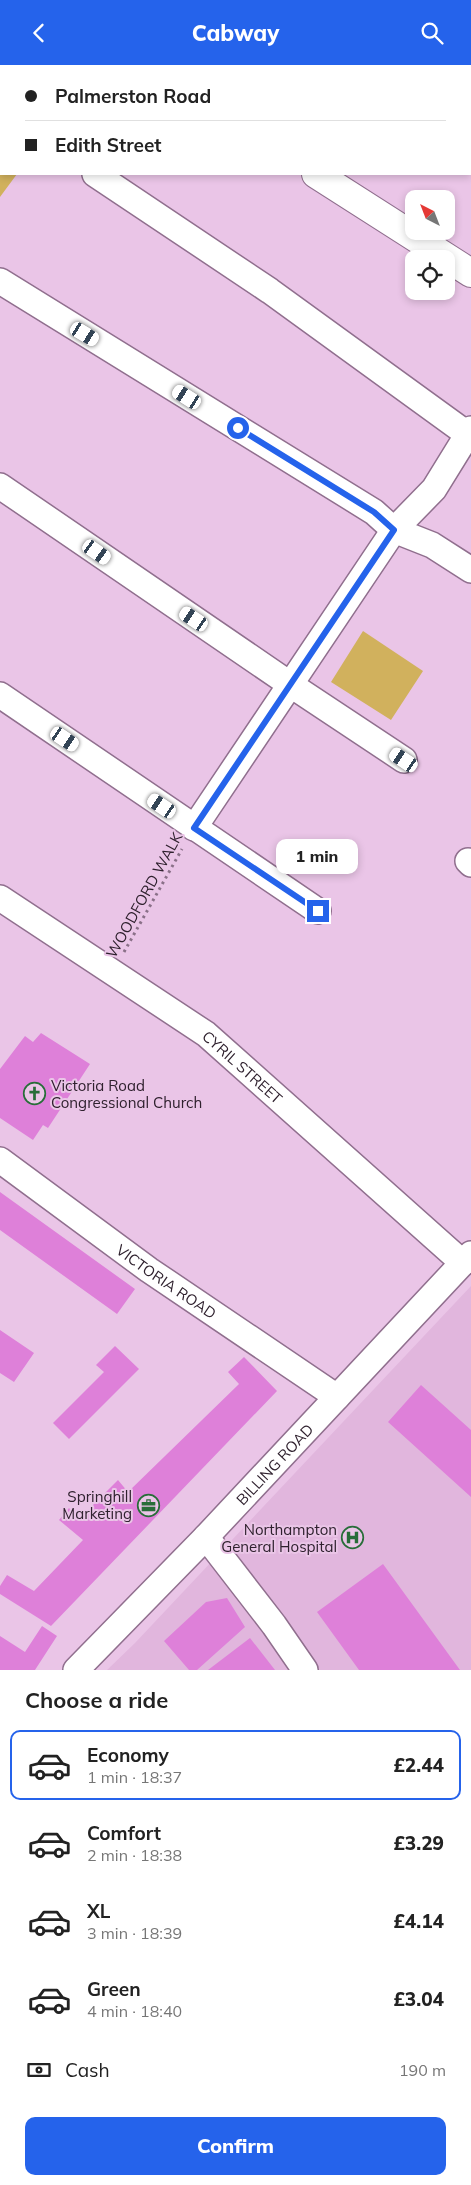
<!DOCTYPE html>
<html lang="en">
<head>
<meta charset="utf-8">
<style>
	body { margin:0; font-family:Mulish,sans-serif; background:#f2f2f2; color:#222; height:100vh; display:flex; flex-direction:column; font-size:19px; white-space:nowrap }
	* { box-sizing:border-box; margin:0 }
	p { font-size:16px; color:#767676 }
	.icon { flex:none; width:28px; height:28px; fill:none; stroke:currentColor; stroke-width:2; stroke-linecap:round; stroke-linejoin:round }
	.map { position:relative; height:1605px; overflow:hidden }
	.panel { display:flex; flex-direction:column; background:#fff; flex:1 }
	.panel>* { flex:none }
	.hud { position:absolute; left:0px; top:0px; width:471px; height:110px; box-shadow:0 2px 8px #0003; display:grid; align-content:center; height:110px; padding:0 25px; background:#fff }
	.needle { width:32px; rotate:318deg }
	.fabs { position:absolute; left:405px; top:125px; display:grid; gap:10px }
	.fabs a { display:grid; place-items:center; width:50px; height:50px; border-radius:10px; background:#fff; box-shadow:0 2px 8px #0003; font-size:25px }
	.end { position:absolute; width:22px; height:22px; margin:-11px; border:6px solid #2563eb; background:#fff; box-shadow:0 0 0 2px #fff }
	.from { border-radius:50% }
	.bubble { position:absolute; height:35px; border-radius:10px; background:#fff; box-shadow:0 2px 8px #0003; font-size:16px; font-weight:800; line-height:35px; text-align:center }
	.car { position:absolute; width:15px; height:30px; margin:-15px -8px; border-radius:6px; box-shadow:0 0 4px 1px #0007; background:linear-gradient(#fff 24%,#345 0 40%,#fff 0 76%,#345 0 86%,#fff 0) }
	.hud b { display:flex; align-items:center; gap:18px; height:48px; font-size:19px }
	.hud b+b { border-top:1px solid #e0e0e0 }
	.hud i { width:12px; height:12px; background:#222 }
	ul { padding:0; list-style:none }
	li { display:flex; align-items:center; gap:15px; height:70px; margin:0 10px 8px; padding:0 15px; border:2px solid transparent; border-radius:10px }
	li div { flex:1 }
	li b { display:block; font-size:19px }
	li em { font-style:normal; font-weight:800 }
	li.current { border-color:#2563eb }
	li>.icon { width:45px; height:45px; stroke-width:1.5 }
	h2 { padding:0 25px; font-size:22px; line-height:60px }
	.pay { display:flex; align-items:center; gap:12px; height:55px; padding:0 25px; font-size:19px }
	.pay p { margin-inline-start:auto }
	.cta { display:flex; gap:10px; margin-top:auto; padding:10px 25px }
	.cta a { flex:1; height:58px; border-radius:10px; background:#2563eb; color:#fff; font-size:20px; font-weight:800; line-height:58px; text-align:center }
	header { display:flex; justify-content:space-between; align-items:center; height:65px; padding:0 25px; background:#2563eb; color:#fff; font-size:22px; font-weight:800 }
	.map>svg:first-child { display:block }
	.built { fill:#e1b6dd }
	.green { fill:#d1b15d }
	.building { fill:#de80d9 }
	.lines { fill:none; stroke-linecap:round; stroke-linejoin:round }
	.minor-casing { stroke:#906f8e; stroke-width:28 }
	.major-casing { stroke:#906f8e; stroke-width:30 }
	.path { stroke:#8a7088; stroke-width:3; stroke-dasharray:2.5 4; stroke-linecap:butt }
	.minor { stroke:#fff; stroke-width:25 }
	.major { stroke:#fff; stroke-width:28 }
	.route { stroke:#2563eb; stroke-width:6 }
	.labels { text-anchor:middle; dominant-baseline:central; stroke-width:4; stroke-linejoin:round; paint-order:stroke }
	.street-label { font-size:15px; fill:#2f212e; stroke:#eac5e7 }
	.poi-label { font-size:15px; fill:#2f212e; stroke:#eac5e7; text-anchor:end }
</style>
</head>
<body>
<header><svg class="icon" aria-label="back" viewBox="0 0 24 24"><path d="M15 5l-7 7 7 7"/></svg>Cabway<svg class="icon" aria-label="search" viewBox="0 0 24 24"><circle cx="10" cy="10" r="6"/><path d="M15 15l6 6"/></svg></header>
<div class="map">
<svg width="471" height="1605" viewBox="0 0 471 1605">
	<rect width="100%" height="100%" fill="#eac5e7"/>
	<!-- built -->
	<path class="built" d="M471,1221V1605H107L135,1578Z"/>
	<!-- green -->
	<path class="green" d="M0,0L66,1H1V109H17L0,132Z
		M363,566L423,606L391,655L331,617Z"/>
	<!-- building -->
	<path class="building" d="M41,968L90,999L48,1063L43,1060L33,1075L0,1053V1004L25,971L33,977Z
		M0,1127L135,1224L117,1249L0,1165Z
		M0,1265L34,1288L14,1317L0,1308Z
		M115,1281L139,1304L69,1374L53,1358L104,1307L96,1300Z
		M244,1292L277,1326L51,1561L0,1529V1521L7,1510L34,1526L83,1475L59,1455L69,1443L79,1454L118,1415L128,1427L239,1319L228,1307Z
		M421,1320L471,1365V1432L388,1357Z
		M383,1499L460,1605H359L317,1547Z
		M227,1533L245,1562L197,1605H189L164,1576L206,1537Z
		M42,1561L57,1571L35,1605H0V1571L25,1587Z
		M250,1573L275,1605H208Z"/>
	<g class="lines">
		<defs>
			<g id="minor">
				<path d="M344,0L346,1"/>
				<path d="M470,79H471"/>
				<path d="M95,109L270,226L467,369"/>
				<path d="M0,216L374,447L394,465L432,480L471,505"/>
				<path d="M0,421L291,620L404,695"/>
				<path d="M0,630L318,846"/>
				<path d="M194,763L394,465L434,424L471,364"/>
				<path d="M468,796L471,799"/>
				<path id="s1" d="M0,833L206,969L463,1198"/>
				<path id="s2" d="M0,1095L149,1205L337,1332"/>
				<path d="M206,1472L274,1560L305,1605"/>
				<path id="s3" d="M76,1605L206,1472L471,1189"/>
			</g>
			<path id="major" d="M142,0L144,1
				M316,109L471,208"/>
		</defs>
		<!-- minor casing -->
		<use href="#minor" class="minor-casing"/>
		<!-- major casing -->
		<use href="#major" class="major-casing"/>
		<!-- path -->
		<path class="path" d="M124,887L182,784"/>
		<!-- minor -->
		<use href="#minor" class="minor"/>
		<!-- major -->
		<use href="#major" class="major"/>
	</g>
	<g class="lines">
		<!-- route -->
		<path class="route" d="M238,363L374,447L394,465L194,763L318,846"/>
	</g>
	<!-- icons -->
	<defs>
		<symbol id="church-ring" viewBox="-11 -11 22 22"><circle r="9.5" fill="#eac5e7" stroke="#286d39" stroke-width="1.5"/><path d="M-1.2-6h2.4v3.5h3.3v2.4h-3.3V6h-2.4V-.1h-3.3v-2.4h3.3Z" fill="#286d39"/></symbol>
		<symbol id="office-ring" viewBox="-11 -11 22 22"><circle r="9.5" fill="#eac5e7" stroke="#286d39" stroke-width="1.5"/><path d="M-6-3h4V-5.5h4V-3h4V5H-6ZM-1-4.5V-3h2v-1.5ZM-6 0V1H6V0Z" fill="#286d39"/></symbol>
		<symbol id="hospital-ring" viewBox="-11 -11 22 22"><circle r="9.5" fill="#eac5e7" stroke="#286d39" stroke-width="1.5"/><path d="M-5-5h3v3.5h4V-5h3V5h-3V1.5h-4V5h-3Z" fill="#286d39"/></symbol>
	</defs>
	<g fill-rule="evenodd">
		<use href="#church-ring" x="22" y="1016" width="25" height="25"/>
		<use href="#office-ring" x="136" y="1428" width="25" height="25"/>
		<use href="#hospital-ring" x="340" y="1460" width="25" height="25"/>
	</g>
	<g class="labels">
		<!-- street labels -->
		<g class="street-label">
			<text transform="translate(144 830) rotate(-61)">WOODFORD WALK</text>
			<text stroke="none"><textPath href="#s1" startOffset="296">CYRIL STREET</textPath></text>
			<text stroke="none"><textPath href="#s2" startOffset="206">VICTORIA ROAD</textPath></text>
			<text stroke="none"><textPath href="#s3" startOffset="286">BILLING ROAD</textPath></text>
		</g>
		<!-- poi labels -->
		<g class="poi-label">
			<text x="51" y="1020" text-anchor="start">Victoria Road<tspan x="51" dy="17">Congressional Church</tspan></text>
			<text x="132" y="1431">Springhill<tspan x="132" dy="17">Marketing</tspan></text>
			<text x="337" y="1464">Northampton<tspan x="337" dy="17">General Hospital</tspan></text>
		</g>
	</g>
</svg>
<div class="fabs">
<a><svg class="needle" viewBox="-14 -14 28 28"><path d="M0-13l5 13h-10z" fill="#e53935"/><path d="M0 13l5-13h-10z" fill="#767676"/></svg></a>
<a><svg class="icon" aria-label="locate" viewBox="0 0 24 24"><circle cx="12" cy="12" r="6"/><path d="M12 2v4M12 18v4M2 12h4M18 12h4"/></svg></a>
</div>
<i class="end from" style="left:238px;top:363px"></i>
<i class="end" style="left:318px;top:846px"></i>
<div class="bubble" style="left:276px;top:774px;width:82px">1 min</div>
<i class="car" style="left:85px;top:269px;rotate:121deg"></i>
<i class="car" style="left:187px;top:332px;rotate:302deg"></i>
<i class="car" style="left:97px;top:487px;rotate:125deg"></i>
<i class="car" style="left:194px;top:554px;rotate:304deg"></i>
<i class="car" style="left:65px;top:674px;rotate:124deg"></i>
<i class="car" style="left:404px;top:695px;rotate:304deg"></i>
<i class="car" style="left:162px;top:741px;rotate:304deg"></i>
<div class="hud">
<b><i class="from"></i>Palmerston Road</b>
<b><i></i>Edith Street</b>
</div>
</div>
<section class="panel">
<h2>Choose a ride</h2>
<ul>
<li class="current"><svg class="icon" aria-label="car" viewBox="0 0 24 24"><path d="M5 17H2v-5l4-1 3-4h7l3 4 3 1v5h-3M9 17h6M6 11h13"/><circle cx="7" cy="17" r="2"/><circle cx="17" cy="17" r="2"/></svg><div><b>Economy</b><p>1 min · 18:37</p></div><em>£2.44</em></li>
<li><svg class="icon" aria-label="car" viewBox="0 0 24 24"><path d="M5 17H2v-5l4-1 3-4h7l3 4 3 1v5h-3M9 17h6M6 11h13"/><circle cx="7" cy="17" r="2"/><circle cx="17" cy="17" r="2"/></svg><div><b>Comfort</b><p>2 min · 18:38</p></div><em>£3.29</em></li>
<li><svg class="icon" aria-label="car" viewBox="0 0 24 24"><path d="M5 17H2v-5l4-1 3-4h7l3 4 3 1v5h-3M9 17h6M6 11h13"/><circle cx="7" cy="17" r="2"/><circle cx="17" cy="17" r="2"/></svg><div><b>XL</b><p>3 min · 18:39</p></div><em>£4.14</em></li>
<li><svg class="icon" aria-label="car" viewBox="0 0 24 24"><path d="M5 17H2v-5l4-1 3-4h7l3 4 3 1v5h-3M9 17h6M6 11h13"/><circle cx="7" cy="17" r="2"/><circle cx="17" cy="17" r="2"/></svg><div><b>Green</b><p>4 min · 18:40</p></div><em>£3.04</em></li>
</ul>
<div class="pay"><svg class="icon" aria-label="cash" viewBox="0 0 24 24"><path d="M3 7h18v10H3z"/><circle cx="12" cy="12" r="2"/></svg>Cash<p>190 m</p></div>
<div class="cta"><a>Confirm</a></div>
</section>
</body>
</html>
